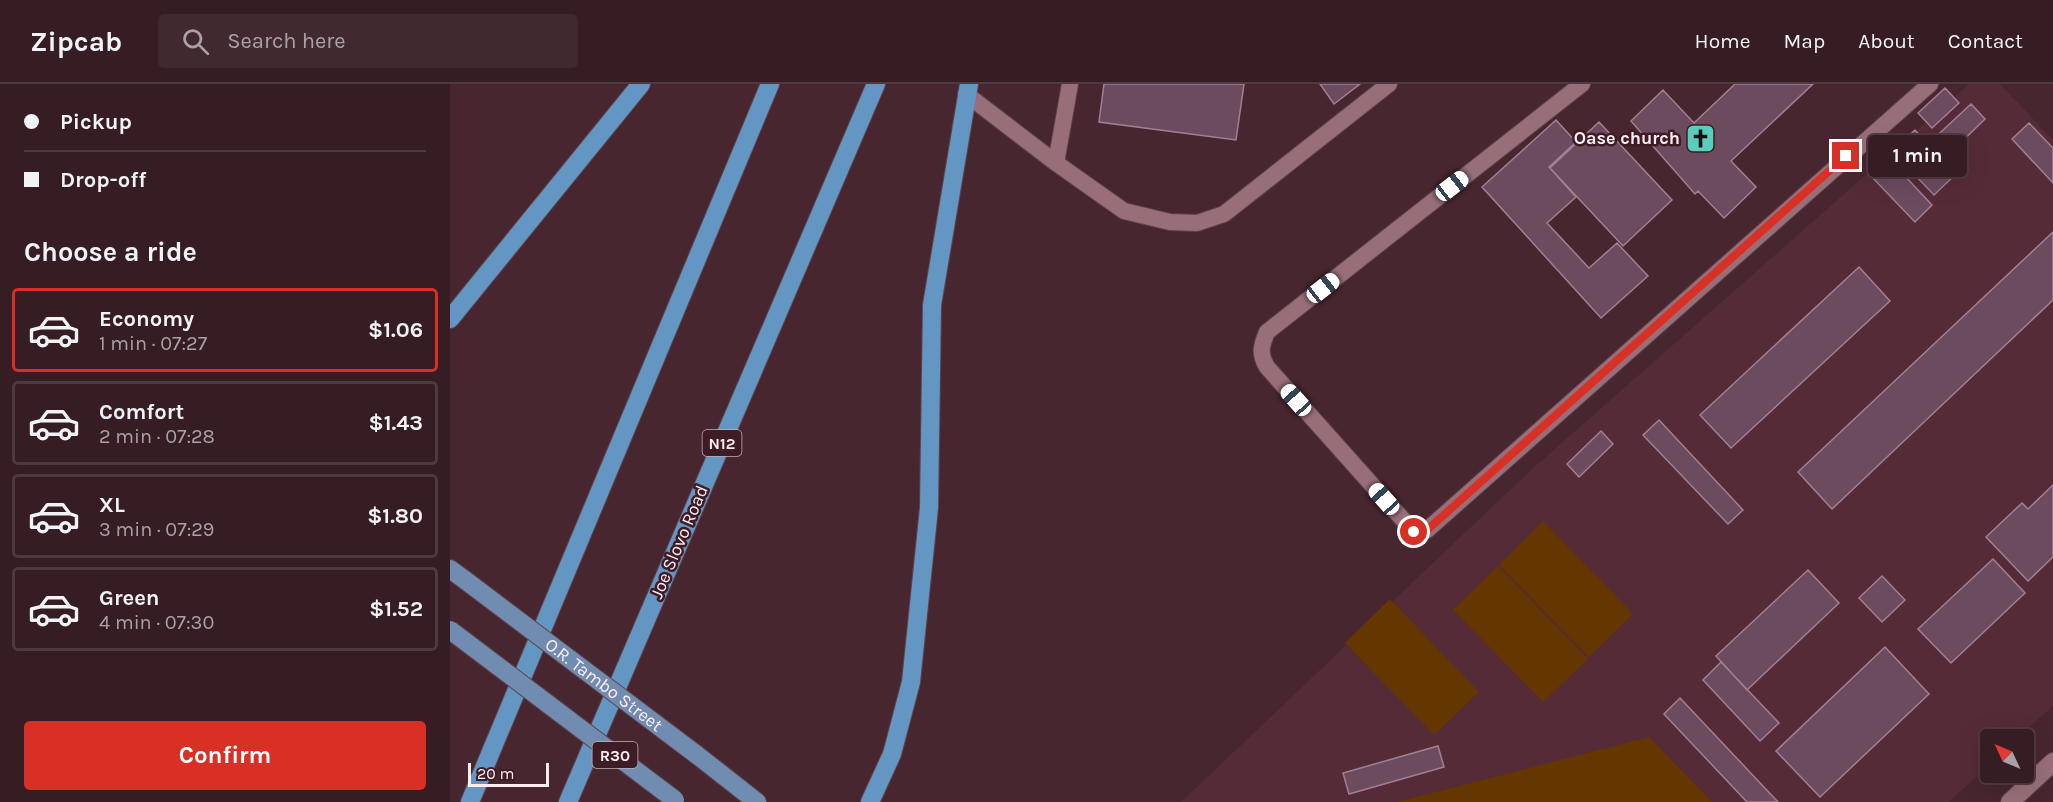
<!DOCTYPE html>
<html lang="en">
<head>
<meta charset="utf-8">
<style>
	body { margin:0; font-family:Karla,sans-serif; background:#412930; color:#f1f3f6; height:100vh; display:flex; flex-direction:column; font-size:22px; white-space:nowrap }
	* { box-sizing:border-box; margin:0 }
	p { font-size:20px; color:#aaa1a6 }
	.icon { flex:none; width:33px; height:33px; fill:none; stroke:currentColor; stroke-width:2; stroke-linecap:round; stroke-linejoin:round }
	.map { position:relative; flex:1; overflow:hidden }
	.panel { display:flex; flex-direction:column; background:#361c23; width:450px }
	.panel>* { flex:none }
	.top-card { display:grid; align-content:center; height:132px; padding:0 24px; background:#361c23 }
	.needle { width:39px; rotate:314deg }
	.buttons { position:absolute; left:1530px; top:645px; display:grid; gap:12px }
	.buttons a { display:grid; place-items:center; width:54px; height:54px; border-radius:6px; background:#361c23; box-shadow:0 6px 24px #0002,0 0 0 2px #503a41; font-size:30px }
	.scale { position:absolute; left:18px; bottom:15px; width:81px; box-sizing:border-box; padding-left:6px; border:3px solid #ffecf0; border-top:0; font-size:16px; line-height:21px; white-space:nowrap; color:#ffecf0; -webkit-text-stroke:4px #3d1c26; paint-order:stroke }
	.end { position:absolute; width:27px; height:27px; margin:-14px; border:8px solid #d93025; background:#fff; box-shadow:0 0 0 3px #fff }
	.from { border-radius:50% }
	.bubble { position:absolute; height:42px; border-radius:6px; background:#361c23; box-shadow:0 6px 24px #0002,0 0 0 2px #503a41; font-size:20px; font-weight:700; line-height:42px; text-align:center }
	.car { position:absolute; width:18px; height:36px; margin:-18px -9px; border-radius:8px; box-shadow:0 0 4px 2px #0007; background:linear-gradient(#fff 24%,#345 0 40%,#fff 0 76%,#345 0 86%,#fff 0) }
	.top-card b { display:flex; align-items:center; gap:21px; height:57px; font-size:22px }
	.top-card b+b { border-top:2px solid #503a41 }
	.top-card i { width:15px; height:15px; background:#f1f3f6 }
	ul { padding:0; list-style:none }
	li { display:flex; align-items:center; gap:18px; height:84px; margin:0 12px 9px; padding:0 12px; border:3px solid #503a41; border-radius:6px }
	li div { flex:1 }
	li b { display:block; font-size:22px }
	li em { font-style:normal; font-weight:700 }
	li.selected { border-color:#d93025 }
	li>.icon { width:54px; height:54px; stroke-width:1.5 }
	h2 { padding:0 24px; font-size:27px; line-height:72px }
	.button { display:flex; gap:12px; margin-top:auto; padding:12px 24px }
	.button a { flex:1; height:69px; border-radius:6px; background:#d93025; color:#fff; font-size:24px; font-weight:700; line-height:69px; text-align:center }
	header { display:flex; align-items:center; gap:36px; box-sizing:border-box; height:84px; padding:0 30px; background:#361c23; border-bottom:2px solid #503a41 }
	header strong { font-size:28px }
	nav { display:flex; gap:33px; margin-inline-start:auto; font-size:21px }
	.search { width:420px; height:54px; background:#412930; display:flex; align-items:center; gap:15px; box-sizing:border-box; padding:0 21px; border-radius:6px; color:#aaa1a6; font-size:22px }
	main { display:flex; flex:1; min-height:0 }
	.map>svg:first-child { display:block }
	.built { fill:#552b37 }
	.garden { fill:#643600 }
	.building { fill:#6c4b5f; stroke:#a37f94; stroke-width:1.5 }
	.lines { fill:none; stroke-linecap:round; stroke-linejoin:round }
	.service-casing { stroke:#5f434b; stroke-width:18 }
	.minor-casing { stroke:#5f434b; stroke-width:20 }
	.primary-casing { stroke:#5f434b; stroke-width:20 }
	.trunk-casing { stroke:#5f434b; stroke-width:20 }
	.service { stroke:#986f79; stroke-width:16 }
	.minor { stroke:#986f79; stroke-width:18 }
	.primary { stroke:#718cb1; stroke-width:18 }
	.trunk { stroke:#6496c4; stroke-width:18 }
	.primary-bridge-casing { stroke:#5f434b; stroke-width:20; stroke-linecap:butt }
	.primary-bridge { stroke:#718cb1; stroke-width:18 }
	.route { stroke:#d93025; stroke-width:8 }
	.labels { text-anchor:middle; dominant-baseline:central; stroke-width:5; stroke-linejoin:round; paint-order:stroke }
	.shield { fill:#3d1c26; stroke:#c5aeb3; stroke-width:1.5 }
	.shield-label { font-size:16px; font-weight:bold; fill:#ffecf0 }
	.poi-label { font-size:18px; font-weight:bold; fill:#ffecf0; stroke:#3d1c26; text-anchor:end }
	.street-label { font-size:18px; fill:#ffecf0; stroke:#3d1c26 }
</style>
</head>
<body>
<header>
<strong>Zipcab</strong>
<div class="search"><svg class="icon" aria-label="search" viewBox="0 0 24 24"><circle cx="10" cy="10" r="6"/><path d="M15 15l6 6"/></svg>Search here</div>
<nav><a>Home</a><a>Map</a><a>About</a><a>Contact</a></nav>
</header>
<main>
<section class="panel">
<div class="top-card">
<b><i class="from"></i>Pickup</b>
<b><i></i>Drop-off</b>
</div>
<h2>Choose a ride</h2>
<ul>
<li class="selected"><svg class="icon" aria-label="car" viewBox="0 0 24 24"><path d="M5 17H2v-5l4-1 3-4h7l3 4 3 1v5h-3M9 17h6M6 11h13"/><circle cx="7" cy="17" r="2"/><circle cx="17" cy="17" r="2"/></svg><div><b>Economy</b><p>1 min · 07:27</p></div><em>$1.06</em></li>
<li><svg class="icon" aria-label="car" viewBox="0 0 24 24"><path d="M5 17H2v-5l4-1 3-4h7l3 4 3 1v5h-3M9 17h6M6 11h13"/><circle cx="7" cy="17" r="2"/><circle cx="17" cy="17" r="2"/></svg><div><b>Comfort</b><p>2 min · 07:28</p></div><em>$1.43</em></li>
<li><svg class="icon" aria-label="car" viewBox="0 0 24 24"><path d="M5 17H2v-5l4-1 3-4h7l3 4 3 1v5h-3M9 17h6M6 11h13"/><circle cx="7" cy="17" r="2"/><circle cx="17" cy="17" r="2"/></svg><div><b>XL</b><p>3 min · 07:29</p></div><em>$1.80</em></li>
<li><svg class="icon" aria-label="car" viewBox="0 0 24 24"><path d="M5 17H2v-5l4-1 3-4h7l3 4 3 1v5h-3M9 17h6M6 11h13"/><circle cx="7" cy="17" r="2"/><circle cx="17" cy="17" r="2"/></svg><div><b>Green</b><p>4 min · 07:30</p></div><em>$1.52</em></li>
</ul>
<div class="button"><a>Confirm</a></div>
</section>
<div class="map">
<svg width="1603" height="718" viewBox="0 0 1603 718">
	<rect width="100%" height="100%" fill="#48262f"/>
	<!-- built -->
	<path class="built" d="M1519,0H1550L1603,56V622L1566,655L1540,656V680L1499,718H731L1081,386Z"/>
	<!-- garden -->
	<path class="garden" d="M1093,437L1183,530L1139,573L1049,481Z
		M1048,482L1138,575L1093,618L1003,526Z
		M940,515L1029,608L984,651L895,559Z
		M1199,653L1262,718H947Z"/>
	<!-- building -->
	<path class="building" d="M654,0H794L786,56L649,38Z
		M870,0H910L884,20Z
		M1285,0H1363L1281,77L1306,103L1274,134L1248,107L1245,110L1181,37L1213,6L1244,39Z
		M1495,4L1509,19L1482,44L1468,29Z
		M1521,20L1535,35L1493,76L1506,90L1484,111L1442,67L1465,46L1478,60Z
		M1106,36L1126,58L1099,83L1126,113L1097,139L1139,184L1167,159L1198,192L1151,234L1032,103Z
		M1149,38L1222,116L1173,162L1100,84Z
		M1579,39L1603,64V99L1562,55Z
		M1437,73L1482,121L1465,138L1419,90Z
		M1603,148V216L1382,425L1348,388Z
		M1409,183L1440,217L1281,364L1250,331Z
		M1209,336L1293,426L1278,440L1193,351Z
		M1151,347L1163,360L1129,393L1117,380Z
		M1603,401V473L1578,497L1536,453L1572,419L1578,425Z
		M1543,475L1575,509L1501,579L1468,545Z
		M1358,486L1389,519L1297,606L1266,572Z
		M1432,492L1455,516L1432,538L1409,514Z
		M1435,563L1479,610L1370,713L1326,667Z
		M1271,578L1329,639L1310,657L1253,596Z
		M1230,614L1328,718H1297L1214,630Z
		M988,662L994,683L899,710L893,689Z"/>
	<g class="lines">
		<defs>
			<path id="service" d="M1132,0L817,248C811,262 809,270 817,283L964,448L977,446L1480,0
				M516,10L606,79L674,127L720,138L747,139L774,130L939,0
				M606,79L620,0"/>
			<path id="minor" d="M1560,718L1603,678"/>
			<path id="primary" d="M0,485L15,496
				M247,671L307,718"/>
			<path id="trunk" d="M0,235L191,0
				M20,718L320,0
				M118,718L426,0
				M420,718L442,670L461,598L479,424L482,221L519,0"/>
		</defs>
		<!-- service casing -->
		<use href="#service" class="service-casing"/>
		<!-- minor casing -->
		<use href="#minor" class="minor-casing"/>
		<!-- primary casing -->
		<use href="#primary" class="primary-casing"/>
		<!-- trunk casing -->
		<use href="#trunk" class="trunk-casing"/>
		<!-- service -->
		<use href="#service" class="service"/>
		<!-- minor -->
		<use href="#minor" class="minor"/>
		<!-- primary -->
		<use href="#primary" class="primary"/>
		<!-- trunk -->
		<use href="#trunk" class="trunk"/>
		<defs>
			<g id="primary-bridge">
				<path id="s1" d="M15,496L247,671"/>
				<path d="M0,546L225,716"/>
			</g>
		</defs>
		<!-- primary-bridge casing -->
		<use href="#primary-bridge" class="primary-bridge-casing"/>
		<!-- primary-bridge -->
		<use href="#primary-bridge" class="primary-bridge"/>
	</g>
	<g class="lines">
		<!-- route -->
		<path class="route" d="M964,448L977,446L1396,72"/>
	</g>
	<!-- icons -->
	<defs>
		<symbol id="church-square" viewBox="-11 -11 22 22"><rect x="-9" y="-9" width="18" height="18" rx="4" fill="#5acebd" stroke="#3d1c26"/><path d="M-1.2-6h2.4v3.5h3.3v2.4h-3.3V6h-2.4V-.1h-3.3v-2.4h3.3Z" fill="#111"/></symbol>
	</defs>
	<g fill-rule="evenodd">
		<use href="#church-square" x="1234" y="38" width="33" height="33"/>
	</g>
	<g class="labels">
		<!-- shield labels -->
		<g class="shield">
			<rect x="252.5" y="346" width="39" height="26" rx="4.5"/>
			<rect x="142.5" y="658" width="45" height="26" rx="4.5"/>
		</g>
		<g class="shield-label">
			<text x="272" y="359">N12</text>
			<text x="165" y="671">R30</text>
		</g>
		<!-- poi labels -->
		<g class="poi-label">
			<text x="1230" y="54">Oase church</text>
		</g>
		<!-- street labels -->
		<g class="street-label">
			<text transform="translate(229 458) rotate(-67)">Joe Slovo Road</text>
			<text stroke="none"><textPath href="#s1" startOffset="174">O.R. Tambo Street</textPath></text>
		</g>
	</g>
</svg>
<div class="buttons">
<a><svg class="needle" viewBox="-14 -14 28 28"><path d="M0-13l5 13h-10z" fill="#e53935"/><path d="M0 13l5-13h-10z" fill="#aaa1a6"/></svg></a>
</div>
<div class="scale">20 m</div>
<i class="end from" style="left:964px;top:448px"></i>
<i class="end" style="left:1396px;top:72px"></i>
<div class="bubble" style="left:1418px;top:51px;width:99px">1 min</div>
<i class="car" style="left:1002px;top:102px;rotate:52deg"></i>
<i class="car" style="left:873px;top:204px;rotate:52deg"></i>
<i class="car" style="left:846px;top:316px;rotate:318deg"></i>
<i class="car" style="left:934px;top:415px;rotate:318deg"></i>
</div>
</main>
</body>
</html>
